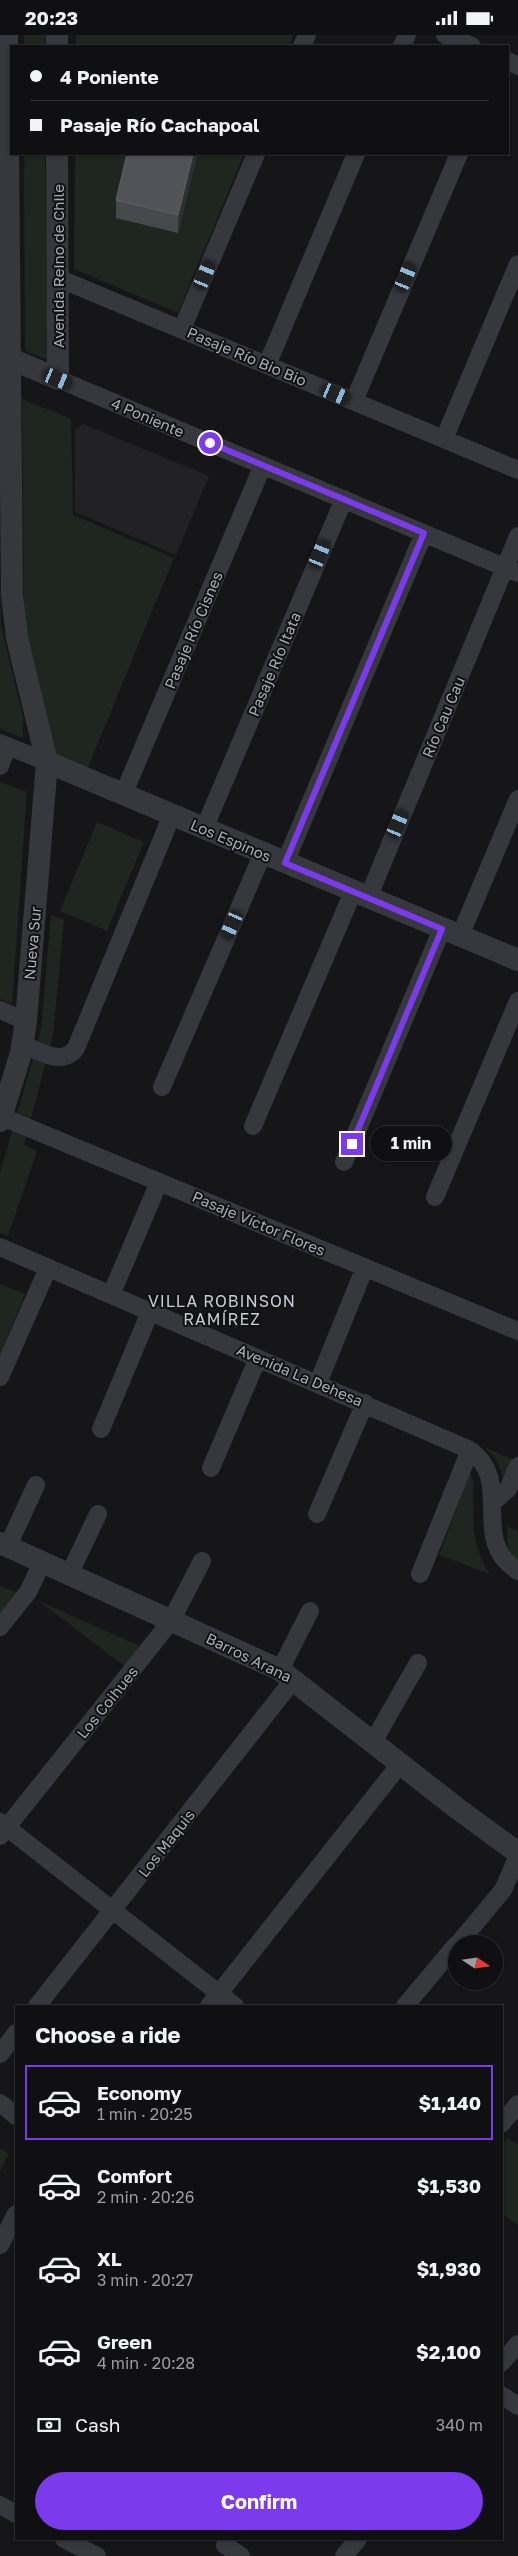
<!DOCTYPE html>
<html lang="en">
<head>
<meta charset="utf-8">
<style>
	body { margin:0; font-family:"Golos Text",sans-serif; background:#19191b; color:#f1f3f6; height:100vh; display:flex; flex-direction:column; font-size:19px; white-space:nowrap }
	* { box-sizing:border-box; margin:0 }
	p { font-size:16px; color:#9c9d9f }
	.icon { flex:none; width:28px; height:28px; fill:none; stroke:currentColor; stroke-width:2; stroke-linecap:round; stroke-linejoin:round }
	.map { position:relative; flex:1; overflow:hidden }
	.panel { position:absolute; left:15px; top:1970px; width:488px; height:535px; display:flex; flex-direction:column; background:#101012; border-radius:0px; box-shadow:0 1px 4px #0004,0 0 0 1px #303032 }
	.panel>* { flex:none }
	.hud { position:absolute; left:10px; top:10px; width:499px; height:110px; border-radius:0px; box-shadow:0 1px 4px #0004,0 0 0 1px #303032; display:grid; align-content:center; height:110px; padding:0 20px; background:#101012 }
	.needle { width:32px; rotate:103deg }
	.buttons { position:absolute; left:448px; top:1900px; display:grid; gap:10px }
	.buttons a { display:grid; place-items:center; width:55px; height:55px; border-radius:50%; background:#101012; box-shadow:0 1px 4px #0004,0 0 0 1px #303032; font-size:25px }
	.end { position:absolute; width:22px; height:22px; margin:-11px; border:6px solid #7c3aed; background:#fff; box-shadow:0 0 0 2px #fff }
	.from { border-radius:50% }
	.bubble { position:absolute; height:35px; border-radius:18px; background:#101012; box-shadow:0 1px 4px #0004,0 0 0 1px #303032; font-size:16px; font-weight:700; line-height:35px; text-align:center }
	.car { position:absolute; width:15px; height:30px; margin:-15px -8px; border-radius:6px; box-shadow:0 0 4px 1px #0007; background:linear-gradient(#222 24%,#8ab4d8 0 40%,#222 0 76%,#8ab4d8 0 86%,#222 0) }
	.hud b { display:flex; align-items:center; gap:18px; height:48px; font-size:19px }
	.hud b+b { border-top:1px solid #303032 }
	.hud i { width:12px; height:12px; background:#f1f3f6 }
	ul { padding:0; list-style:none }
	li { display:flex; align-items:center; gap:15px; height:75px; margin:0 10px 8px; padding:0 10px; border:2px solid transparent; border-radius:0px }
	li div { flex:1 }
	li b { display:block; font-size:19px }
	li em { font-style:normal; font-weight:700 }
	li.active { border-color:#7c3aed }
	li>.icon { width:45px; height:45px; stroke-width:1.5 }
	h2 { padding:0 20px; font-size:22px; line-height:60px }
	.pay { display:flex; align-items:center; gap:12px; height:55px; padding:0 20px; font-size:19px }
	.pay p { margin-inline-start:auto }
	.action { display:flex; gap:10px; margin-top:auto; padding:10px 20px }
	.action a { flex:1; height:58px; border-radius:30px; background:#7c3aed; color:#fff; font-size:20px; font-weight:700; line-height:58px; text-align:center }
	.status { display:flex; justify-content:space-between; align-items:center; height:35px; padding:0 25px; background:#101012; direction:ltr }
	.status svg { height:14px; fill:currentColor }
	.map>svg:first-child { display:block }
	.built { fill:#222225 }
	.green { fill:#1e261f }
	.lines { fill:none; stroke-linecap:round; stroke-linejoin:round }
	.minor { stroke:#37383d; stroke-width:18 }
	.tertiary { stroke:#37383d; stroke-width:22 }
	.wall { fill:#47494d }
	.shaded-wall { fill:#2f3033 }
	.building { fill:#525359; stroke:#5f6168 }
	.route { stroke:#7c3aed; stroke-width:6 }
	.labels { text-anchor:middle; dominant-baseline:central; stroke-width:4; stroke-linejoin:round; paint-order:stroke }
	.street-label { font-size:15px; fill:#a8adb8; stroke:#111113 }
	.neighbourhood-label { font-size:16px; letter-spacing:1px; fill:#c9ccd4; stroke:#111113 }
</style>
</head>
<body>
<div class="status"><b>20:23</b><svg viewBox="0 0 49 12"><path d="M0 12V9h3v3zM5 12V6h3v6zM10 12V3h3v9zM15 12V0h3v12zM26 1h20v11H26zM47 4h2v5h-2z"/></svg></div>
<div class="map">
<svg width="518" height="2521" viewBox="0 0 518 2521">
	<rect width="100%" height="100%" fill="#161618"/>
	<!-- built -->
	<path class="built" d="M83,389L209,441L176,520L75,477V394Z"/>
	<!-- green -->
	<path class="green" d="M24,0H45V11H24Z
		M76,0H293L289,11H76Z
		M24,119H45L47,324L25,316Z
		M75,119H244L178,278L74,234Z
		M22,364L71,384L73,480L174,523L84,742L57,727L31,626L24,577Z
		M0,540L1,590L23,682V703L0,694Z
		M0,747L27,757L12,969L0,964Z
		M97,787L144,807L107,896L60,876Z
		M51,880L64,884L53,1000L24,1110L37,1116L8,1201L0,1198V1138L41,995Z
		M0,1249L25,1259L0,1320Z
		M484,1412L514,1425L504,1452C502,1433 498,1425 484,1412Z
		M470,1438L473,1446C474,1482 469,1507 490,1539L439,1520Z
		M507,1491L518,1496V1529C507,1516 507,1507 507,1491Z
		M0,1551L16,1557L0,1577Z
		M39,1566L144,1613L128,1634Z
		M508,2103L518,2110V2190L501,2178V2111Z
		M0,2114L9,2119L0,2136Z"/>
	<g class="lines">
		<!-- minor -->
		<path class="minor" d="M445,0L472,11
			M302,11L307,0
			M402,11L407,0
			M508,26L518,31
			M58,243L518,435
			M182,294L256,119
			M267,330L356,119
			M58,344L518,538
			M354,366L459,119
			M444,404L518,229
			M0,708L47,727
			M0,731L8,711
			M123,760L263,430
			M204,794L344,464
			M285,828L424,498
			M368,863L518,501
			M460,901L518,764
			M0,975L26,986
			M22,1009C39,1016 63,1032 76,1013L172,780
			M162,1052L263,818
			M0,1081L518,1296
			M253,1091L353,857
			M344,1127L442,894
			M435,1162L518,966
			M0,1212L470,1415C515,1447 468,1505 518,1536
			M111,1260L159,1147
			M0,1342L48,1233
			M318,1348L365,1232
			M101,1394L150,1277
			M211,1433L258,1323
			M492,1468L508,1454L518,1431
			M317,1479L365,1368
			M8,1511L36,1450
			M420,1539L470,1415
			M69,1540L98,1479
			M0,1592L28,1557L42,1528
			M280,1635L310,1576
			M373,1707L418,1628
			M0,1787L235,1971
			M0,1801L171,1586L202,1526
			M458,1909L503,1855L518,1821
			M37,1971L294,1644
			M209,1971L401,1728
			M405,1971L456,1910
			M0,2019L16,1998
			M0,2068L16,2081
			M501,2089L518,2069
			M0,2210L16,2179
			M501,2328L518,2309
			M501,2360L518,2371
			M0,2470L16,2479
			M64,2504L97,2521
			M225,2510L241,2521
			M344,2521L358,2504"/>
		<!-- tertiary -->
		<path class="tertiary" d="M57,0V11
			M9,323L58,344L57,119
			M47,727L518,925
			M0,1086L21,1018L26,986L47,727L17,603L12,559L7,0
			M0,1508L280,1635L458,1774L518,1818"/>
	</g>
	<!-- wall -->
	<path class="wall" d="M197,119L178,198L116,183V165Z"/>
	<!-- shaded-wall -->
	<path class="shaded-wall" d="M193,119H197L178,198V180Z"/>
	<!-- building -->
	<path class="building" d="M127,119H193L178,180L116,165Z"/>
	<g class="lines">
		<!-- route -->
		<path class="route" d="M210,408L424,498L285,828L442,894L352,1109"/>
	</g>
	<g class="labels">
		<!-- street labels -->
		<g class="street-label">
			<text transform="translate(58 231) rotate(-90)">Avenida Reino de Chile</text>
			<text transform="translate(247 321) rotate(23)">Pasaje Río Bio Bio</text>
			<text transform="translate(148 382) rotate(23)">4 Poniente</text>
			<text transform="translate(193 595) rotate(-67)">Pasaje Río Cisnes</text>
			<text transform="translate(274 629) rotate(-67)">Pasaje Río Itata</text>
			<text transform="translate(443 682) rotate(-67)">Río Cau Cau</text>
			<text transform="translate(231 805) rotate(23)">Los Espinos</text>
			<text transform="translate(32 908) rotate(-85)">Nueva Sur</text>
			<text transform="translate(259 1188) rotate(23)">Pasaje Víctor Flores</text>
			<text transform="translate(300 1340) rotate(23)">Avenida La Dehesa</text>
			<text transform="translate(249 1622) rotate(26)">Barros Arana</text>
			<text transform="translate(107 1667) rotate(-51)">Los Coihues</text>
			<text transform="translate(166 1808) rotate(-52)">Los Maquis</text>
		</g>
		<!-- neighbourhood labels -->
		<g class="neighbourhood-label">
			<text x="222" y="1266">VILLA ROBINSON<tspan x="222" dy="18">RAMÍREZ</tspan></text>
		</g>
	</g>
</svg>
<div class="buttons">
<a><svg class="needle" viewBox="-14 -14 28 28"><path d="M0-13l5 13h-10z" fill="#e53935"/><path d="M0 13l5-13h-10z" fill="#9c9d9f"/></svg></a>
</div>
<i class="end from" style="left:210px;top:408px"></i>
<i class="end" style="left:352px;top:1109px"></i>
<div class="bubble" style="left:370px;top:1091px;width:82px">1 min</div>
<i class="car" style="left:205px;top:240px;rotate:23deg"></i>
<i class="car" style="left:406px;top:242px;rotate:23deg"></i>
<i class="car" style="left:58px;top:344px;rotate:113deg"></i>
<i class="car" style="left:336px;top:359px;rotate:113deg"></i>
<i class="car" style="left:320px;top:519px;rotate:23deg"></i>
<i class="car" style="left:398px;top:789px;rotate:23deg"></i>
<i class="car" style="left:232px;top:890px;rotate:204deg"></i>
<div class="hud">
<b><i class="from"></i>4 Poniente</b>
<b><i></i>Pasaje Río Cachapoal</b>
</div>
<section class="panel">
<h2>Choose a ride</h2>
<ul>
<li class="active"><svg class="icon" aria-label="car" viewBox="0 0 24 24"><path d="M5 17H2v-5l4-1 3-4h7l3 4 3 1v5h-3M9 17h6M6 11h13"/><circle cx="7" cy="17" r="2"/><circle cx="17" cy="17" r="2"/></svg><div><b>Economy</b><p>1 min · 20:25</p></div><em>$1,140</em></li>
<li><svg class="icon" aria-label="car" viewBox="0 0 24 24"><path d="M5 17H2v-5l4-1 3-4h7l3 4 3 1v5h-3M9 17h6M6 11h13"/><circle cx="7" cy="17" r="2"/><circle cx="17" cy="17" r="2"/></svg><div><b>Comfort</b><p>2 min · 20:26</p></div><em>$1,530</em></li>
<li><svg class="icon" aria-label="car" viewBox="0 0 24 24"><path d="M5 17H2v-5l4-1 3-4h7l3 4 3 1v5h-3M9 17h6M6 11h13"/><circle cx="7" cy="17" r="2"/><circle cx="17" cy="17" r="2"/></svg><div><b>XL</b><p>3 min · 20:27</p></div><em>$1,930</em></li>
<li><svg class="icon" aria-label="car" viewBox="0 0 24 24"><path d="M5 17H2v-5l4-1 3-4h7l3 4 3 1v5h-3M9 17h6M6 11h13"/><circle cx="7" cy="17" r="2"/><circle cx="17" cy="17" r="2"/></svg><div><b>Green</b><p>4 min · 20:28</p></div><em>$2,100</em></li>
</ul>
<div class="pay"><svg class="icon" aria-label="cash" viewBox="0 0 24 24"><path d="M3 7h18v10H3z"/><circle cx="12" cy="12" r="2"/></svg>Cash<p>340 m</p></div>
<div class="action"><a>Confirm</a></div>
</section>
</div>
</body>
</html>
